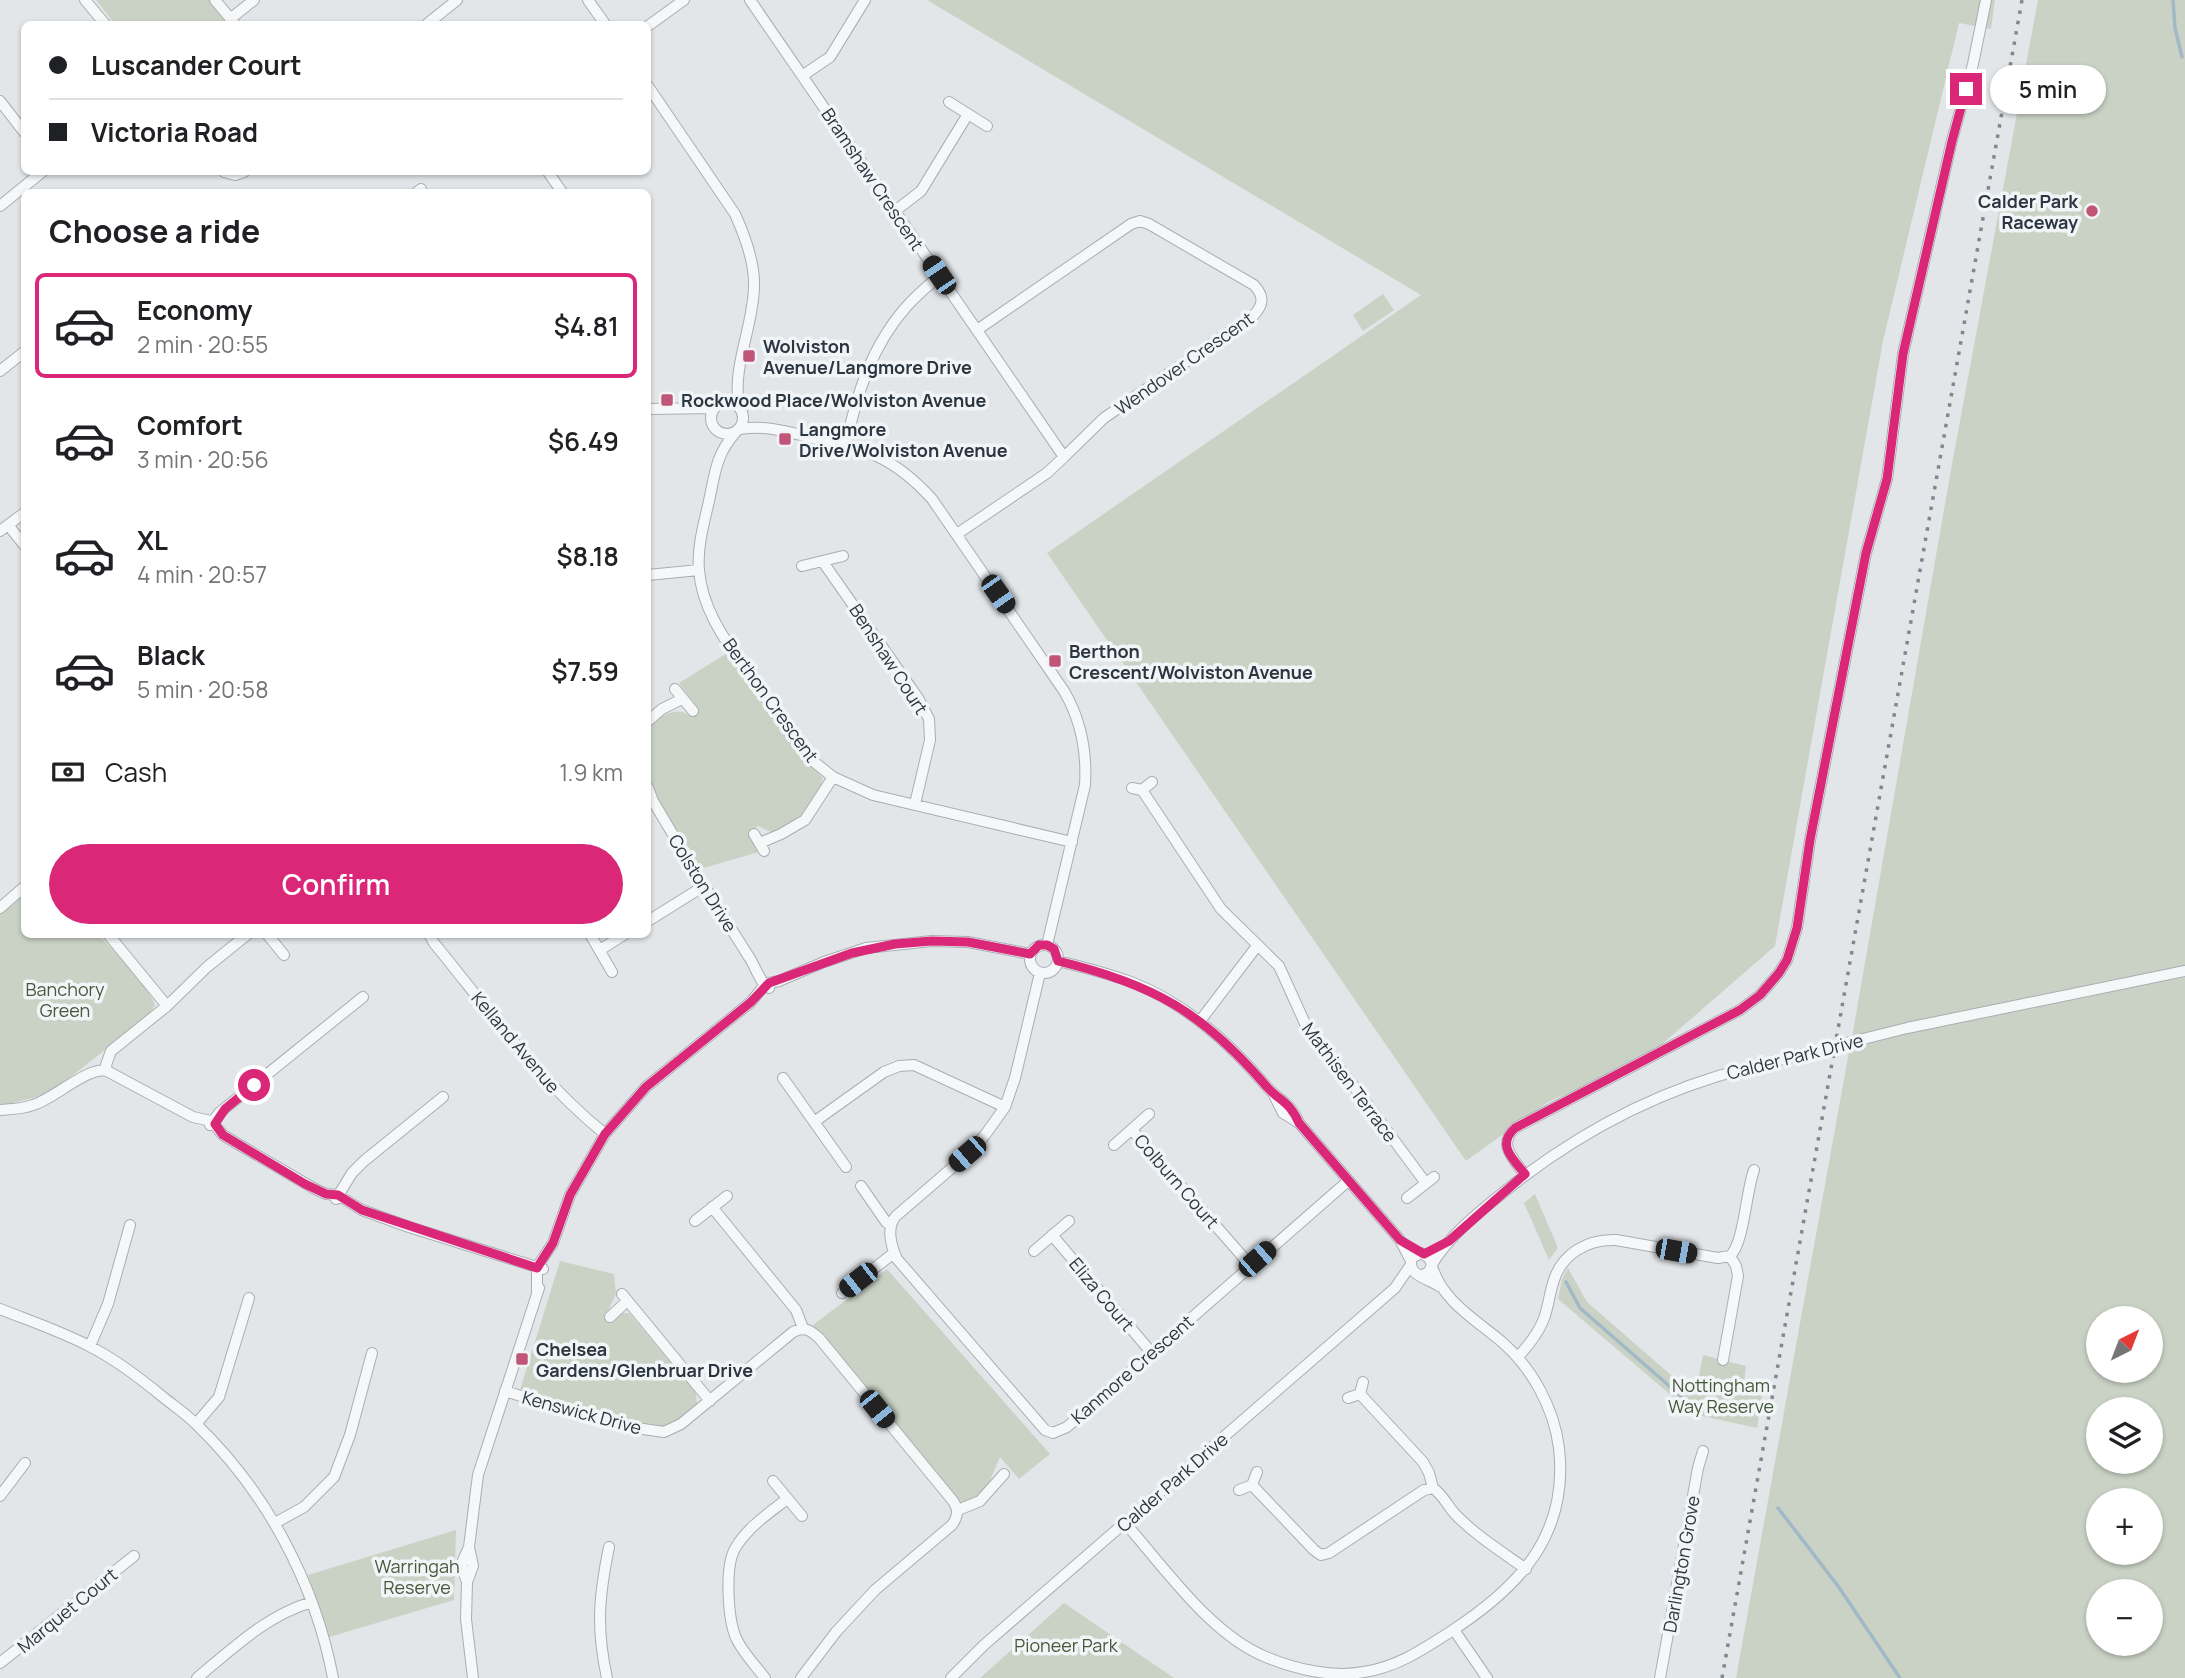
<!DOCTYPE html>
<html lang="en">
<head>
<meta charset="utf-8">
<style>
	body { margin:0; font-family:Manrope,sans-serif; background:#f2f2f2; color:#202124; height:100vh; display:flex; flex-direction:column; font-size:26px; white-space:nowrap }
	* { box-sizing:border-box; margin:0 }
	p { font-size:23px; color:#757577 }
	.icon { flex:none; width:38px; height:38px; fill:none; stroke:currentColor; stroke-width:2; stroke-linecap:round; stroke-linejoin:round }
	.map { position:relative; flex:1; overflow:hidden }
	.panel { position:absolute; left:21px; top:189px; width:630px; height:749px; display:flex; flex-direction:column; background:#fff; border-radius:10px; box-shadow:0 2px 5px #0004 }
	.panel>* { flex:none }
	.top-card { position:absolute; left:21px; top:21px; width:630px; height:154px; border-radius:10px; box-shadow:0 2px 5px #0004; display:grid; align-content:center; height:154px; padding:0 28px; background:#fff }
	.needle { width:46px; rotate:42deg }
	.fabs { position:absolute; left:2086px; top:1306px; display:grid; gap:14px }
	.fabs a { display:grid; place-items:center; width:77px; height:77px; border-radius:50%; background:#fff; box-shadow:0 2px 5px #0004; font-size:35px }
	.end { position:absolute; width:32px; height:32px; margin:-16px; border:9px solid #db2777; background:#fff; box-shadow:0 0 0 4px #fff }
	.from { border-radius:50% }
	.bubble { position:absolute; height:49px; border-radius:24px; background:#fff; box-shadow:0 2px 5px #0004; font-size:23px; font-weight:600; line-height:49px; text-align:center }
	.car { position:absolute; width:21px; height:42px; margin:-21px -10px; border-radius:9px; box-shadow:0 0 5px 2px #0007; background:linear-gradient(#222 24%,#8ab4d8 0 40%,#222 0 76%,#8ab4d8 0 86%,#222 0) }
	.top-card b { display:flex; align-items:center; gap:24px; height:66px; font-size:26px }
	.top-card b+b { border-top:2px solid #e0e0e0 }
	.top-card i { width:18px; height:18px; background:#202124 }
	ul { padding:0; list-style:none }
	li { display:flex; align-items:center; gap:21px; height:105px; margin:0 14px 10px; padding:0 14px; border:4px solid transparent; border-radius:10px }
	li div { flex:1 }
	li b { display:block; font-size:26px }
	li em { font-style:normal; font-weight:600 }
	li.on { border-color:#db2777 }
	li>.icon { width:63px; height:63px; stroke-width:1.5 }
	h2 { padding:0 28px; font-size:32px; line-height:84px }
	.pay { display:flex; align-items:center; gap:18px; height:77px; padding:0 28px; font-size:26px }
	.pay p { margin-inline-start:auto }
	.primary-button { display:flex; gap:14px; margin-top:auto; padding:14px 28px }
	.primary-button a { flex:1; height:80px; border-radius:42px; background:#db2777; color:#fff; font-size:28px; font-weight:600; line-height:80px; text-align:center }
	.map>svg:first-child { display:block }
	.green { fill:#cad2c5; fill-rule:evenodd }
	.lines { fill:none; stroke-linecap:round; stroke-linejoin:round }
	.stream { stroke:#a1b9c6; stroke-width:3.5 }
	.minor-casing { stroke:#a8aeb3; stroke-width:12 }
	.minor { stroke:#f5f7f8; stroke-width:10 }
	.rail { stroke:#7e8891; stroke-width:3.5; stroke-dasharray:3.5 7; stroke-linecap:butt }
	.minor-bridge-casing { stroke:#a8aeb3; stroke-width:12; stroke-linecap:butt }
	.minor-bridge { stroke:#f5f7f8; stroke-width:10 }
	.route { stroke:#db2777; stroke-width:9 }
	.poi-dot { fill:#c15577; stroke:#f2f5f7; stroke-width:2.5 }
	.labels { text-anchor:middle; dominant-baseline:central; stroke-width:7; stroke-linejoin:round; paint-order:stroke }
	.street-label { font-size:18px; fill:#2c3640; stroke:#f2f5f7 }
	.poi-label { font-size:18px; font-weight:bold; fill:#2c3640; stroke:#f2f5f7; text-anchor:start }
	.park-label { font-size:18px; fill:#465a3b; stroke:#f2f5f7 }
</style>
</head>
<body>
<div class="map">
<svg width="2185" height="1678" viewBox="0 0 2185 1678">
	<rect width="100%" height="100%" fill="#e3e6e9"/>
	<!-- green -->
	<path class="green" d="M96,0H209L228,24H115Z
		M927,0H1995L1991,29L1959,23L1883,341L1775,946L1645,1059L1548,1102L1466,1161L1047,553L1421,295Z
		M2038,0H2185V968L1852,1037L1952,464Z
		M1383,294L1394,310L1363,331L1353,315Z
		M729,652C757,695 785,742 823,778C814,809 801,818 775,834L758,826L748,833L759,852L700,869L648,786V728C660,718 673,705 689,715L698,708L679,683Z
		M24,894V934L99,935C116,954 146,981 155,1005L149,1015L58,1087L41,1096L0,1106V914Z
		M2185,974V1678H1736L1850,1046L1908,1032ZM2098,1318H2151V1370H2098ZM2098,1409H2151V1461H2098ZM2098,1500H2151V1552H2098ZM2098,1591H2151V1643H2098Z
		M1535,1194L1558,1248L1549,1260L1524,1203Z
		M560,1261L614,1274L616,1294L604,1319L613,1321L623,1313H629L696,1393L697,1404C688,1412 679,1424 667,1428C647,1435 546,1398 520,1390Z
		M1568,1268L1587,1302L1695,1396L1703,1355L1746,1366L1744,1382L1747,1383L1746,1392L1762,1395L1757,1428L1693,1414L1558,1299L1562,1279Z
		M887,1269L1050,1454L1019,1479L1000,1457L988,1485L972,1502H960L813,1325Z
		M456,1530L454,1600L329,1637L308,1575Z
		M1064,1603L1174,1678H980Z"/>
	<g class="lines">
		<!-- stream -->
		<path class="stream" d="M2173,0L2175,28L2182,57
			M1566,1282L1580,1308L1691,1405
			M1778,1508L1838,1586L1900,1678"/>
		<defs>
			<path id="minor" d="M85,0L105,24
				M215,0L235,24
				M588,0L605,24
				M750,0L1064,457L1047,473L957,534
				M230,19L254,0
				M427,24L457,0
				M648,26L684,0
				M802,76L830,57L865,0
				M648,86L735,214C745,236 755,262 754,287C753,328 732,366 739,406
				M0,101L24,132
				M949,102L987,126
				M224,172L235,175L244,172
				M548,172L562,192
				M417,192L421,189
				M0,206L42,172
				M895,211L921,191L968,114
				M977,330L1131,224L1140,221L1149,224L1254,285C1264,296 1264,304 1254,315L1104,418L1064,457
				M0,371L24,352
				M711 418a16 16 0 1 1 32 0a16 16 0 1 1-32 0Z
				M648,409L715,408
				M740,429C765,425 784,431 809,437C865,449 892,455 932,499L1064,691C1081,720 1087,752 1085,785L1047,945
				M736,432C716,454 715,473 709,501C704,523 697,547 699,570C702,611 728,644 750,676C767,699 783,723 800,746L813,761L833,777L873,795L1072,842
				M846,445C856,395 872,345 907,306C917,295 928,286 939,276
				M8,525L24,545
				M0,531L24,513
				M823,562L918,698L929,719L930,740L915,804
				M802,566L843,556
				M648,575L699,570
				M675,689L693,711
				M648,721L662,709L682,699
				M648,788L653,801C684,854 716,905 749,957C756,967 759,982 769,988
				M1132,788L1142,790L1152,782
				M1142,790L1221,909L1279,966L1308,1030L1353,1085L1425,1182
				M754,834L764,851
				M760,843L781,834L805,820L833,777
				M0,908L24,887
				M648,921L704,886
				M108,934L167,1006
				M267,934L284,955
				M429,934L434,943C488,1009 538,1080 605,1134
				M590,934L612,972
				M1030 959a14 14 0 1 1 28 0a14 14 0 1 1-28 0Z
				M600,950L625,934
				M1058,961C1083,967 1107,973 1131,982C1186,1003 1230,1043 1267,1087C1281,1102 1290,1102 1299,1123L1400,1240L1411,1261
				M1040,973L1015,1078L1005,1107L985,1135L967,1155L896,1216C886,1227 891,1246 897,1259L1045,1430L1053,1433L1067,1427L1348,1181
				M1200,1021L1257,946
				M1907,1028L2185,971
				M107,1071L106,1065L111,1051L167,1006L207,967L248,934
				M783,1078L846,1167
				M1274,1095L1283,1113L1299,1123
				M0,1110C11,1109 23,1109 33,1105C54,1099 88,1066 107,1071L193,1117L211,1121L223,1135L238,1144L315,1189L326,1194L338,1195L362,1210L409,1227L543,1269
				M814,1122L884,1072L899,1066L914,1065L1005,1107
				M210,1125L219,1113L363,997
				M1132,1130L1250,1265
				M1114,1145L1149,1114
				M1525,1175C1514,1159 1497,1145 1515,1128L1740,1010L1760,995L1779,973L1787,960L1797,928L1810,840L1866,553L1887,479L1903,354L1952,140L1973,64L1986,0
				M861,1186L886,1222L890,1225
				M1407,1198L1434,1177
				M336,1199L352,1173L364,1161L443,1097
				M712,1207L796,1310L803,1328
				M695,1221L727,1196
				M1052,1235L1151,1352
				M1034,1251L1069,1221
				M1730,1256C1744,1244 1746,1191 1754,1170
				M1432,1264C1449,1237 1474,1216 1499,1196C1572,1136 1655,1091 1747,1068
				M1422,1275L1429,1272L1432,1264L1429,1258L1421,1253L1412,1258C1406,1275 1427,1278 1439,1286
				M537,1292V1273L539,1264L553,1243L570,1195L605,1134L646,1087L751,1002L763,987L769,983L779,981L824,962L866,948L932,941L968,942L1030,954
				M842,1293L894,1253
				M622,1294L710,1401
				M0,1309C30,1321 60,1331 89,1346C115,1359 140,1378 163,1397C174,1406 186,1414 196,1424C266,1491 315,1583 333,1678
				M610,1317L627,1301
				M90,1346L108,1304L130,1225
				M1518,1357C1528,1346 1537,1335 1543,1321C1548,1309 1549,1296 1553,1283C1561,1254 1587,1239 1616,1240L1718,1258L1730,1256
				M1723,1360L1738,1276L1736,1266L1730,1256
				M505,1391L609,1423L629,1427L664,1432L681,1424L793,1332C804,1326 810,1330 819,1338L953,1501C959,1510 958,1516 952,1525L875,1590L836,1632L801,1678
				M1360,1394L1423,1462L1429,1473L1433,1488
				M1348,1398L1360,1394L1363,1382
				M196,1424L219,1397L249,1298
				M773,1481L802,1516
				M1252,1485L1314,1550L1321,1555L1329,1553L1424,1490L1433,1488C1443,1495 1447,1505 1455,1514C1475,1535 1502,1552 1526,1569
				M1239,1490L1252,1485L1257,1472
				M0,1496L25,1463
				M958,1510L980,1501L1004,1474
				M275,1523L304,1507L334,1477L350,1435L372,1353
				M1125,1523C1165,1568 1210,1634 1266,1657C1295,1669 1332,1678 1364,1672C1397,1667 1422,1650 1450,1632C1518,1588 1569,1536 1559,1448C1554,1408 1532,1368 1502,1342C1476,1320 1442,1301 1432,1266
				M469,1547L473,1566L467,1582L466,1619L473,1678
				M467,1582L462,1568L463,1560L469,1547L478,1475L539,1288
				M1454,1630L1487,1678
				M0,1663L134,1556
				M197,1678C232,1649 267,1615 312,1602
				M607,1678C596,1628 599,1596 609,1547
				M765,1678C755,1665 743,1653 736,1638C728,1619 724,1565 736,1547C748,1527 769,1513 787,1499
				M951,1678L984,1645L1395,1288L1410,1266
				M1660,1678L1698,1468L1703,1451"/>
		</defs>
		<!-- minor casing -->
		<use href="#minor" class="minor-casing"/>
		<!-- minor -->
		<use href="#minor" class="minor"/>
		<!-- rail -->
		<path class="rail" d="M1722,1678L2022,0"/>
		<defs>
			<path id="minor-bridge" d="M1747,1068L1907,1028"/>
		</defs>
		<!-- minor-bridge casing -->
		<use href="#minor-bridge" class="minor-bridge-casing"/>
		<!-- minor-bridge -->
		<use href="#minor-bridge" class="minor-bridge"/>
	</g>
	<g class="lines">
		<!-- route -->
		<path class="route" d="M254,1085L225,1109L215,1124L223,1135L305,1184L326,1194L338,1195L362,1210L537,1268L553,1243L570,1195L605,1134L646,1087L751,1002L769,983L852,953L895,944L932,941L968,942L1030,954L1039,945H1047L1054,949L1058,961C1153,984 1203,1012 1267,1087C1281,1102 1290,1102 1299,1123L1400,1240L1424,1254L1449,1241L1525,1174C1513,1159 1496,1145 1515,1128L1740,1010L1760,995L1779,973L1787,960L1797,928L1810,840L1866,553L1887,479L1903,354L1952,141L1966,89"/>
	</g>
	<!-- markers -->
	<g class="poi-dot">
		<circle cx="2092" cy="211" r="7"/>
		<rect x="742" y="349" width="14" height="14" rx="3.5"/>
		<rect x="660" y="393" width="14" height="14" rx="3.5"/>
		<rect x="778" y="432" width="14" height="14" rx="3.5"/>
		<rect x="1048" y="654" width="14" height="14" rx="3.5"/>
		<rect x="515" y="1352" width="14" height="14" rx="3.5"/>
	</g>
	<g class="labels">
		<!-- street labels -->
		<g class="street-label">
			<text transform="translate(873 179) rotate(56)">Bramshaw Crescent</text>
			<text transform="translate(1184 363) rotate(-35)">Wendover Crescent</text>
			<text transform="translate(889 659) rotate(57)">Benshaw Court</text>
			<text transform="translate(771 700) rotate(54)">Berthon Crescent</text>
			<text transform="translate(703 883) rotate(58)">Colston Drive</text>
			<text transform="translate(516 1042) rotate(50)">Kelland Avenue</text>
			<text transform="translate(1795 1056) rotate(-14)">Calder Park Drive</text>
			<text transform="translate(1350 1082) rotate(53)">Mathisen Terrace</text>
			<text transform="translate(1177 1181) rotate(49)">Colburn Court</text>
			<text transform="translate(1102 1294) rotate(50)">Eliza Court</text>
			<text transform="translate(1132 1369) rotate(-41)">Kanmore Crescent</text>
			<text transform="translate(582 1412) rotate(15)">Kenswick Drive</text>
			<text transform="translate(1172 1482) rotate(-41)">Calder Park Drive</text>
			<text transform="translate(1681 1564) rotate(-80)">Darlington Grove</text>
			<text transform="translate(67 1610) rotate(-39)">Marquet Court</text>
		</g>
		<!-- poi labels -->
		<g class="poi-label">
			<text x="2078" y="201" text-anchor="end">Calder Park<tspan x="2078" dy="21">Raceway</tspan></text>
			<text x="763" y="346">Wolviston<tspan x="763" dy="21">Avenue/Langmore Drive</tspan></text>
			<text x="681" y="400">Rockwood Place/Wolviston Avenue</text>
			<text x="799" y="429">Langmore<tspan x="799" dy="21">Drive/Wolviston Avenue</tspan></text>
			<text x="1069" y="651">Berthon<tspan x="1069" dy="21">Crescent/Wolviston Avenue</tspan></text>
			<text x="536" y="1349">Chelsea<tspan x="536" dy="21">Gardens/Glenbruar Drive</tspan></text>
		</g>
		<!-- park labels -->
		<g class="park-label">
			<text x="65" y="989">Banchory<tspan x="65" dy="21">Green</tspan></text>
			<text x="1721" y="1385">Nottingham<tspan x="1721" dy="21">Way Reserve</tspan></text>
			<text x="417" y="1566">Warringah<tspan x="417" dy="21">Reserve</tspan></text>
			<text x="1066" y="1645">Pioneer Park</text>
		</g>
	</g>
</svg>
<div class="fabs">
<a><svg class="needle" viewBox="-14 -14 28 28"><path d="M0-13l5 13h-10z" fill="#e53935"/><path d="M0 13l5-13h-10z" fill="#757577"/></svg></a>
<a><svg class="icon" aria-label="layers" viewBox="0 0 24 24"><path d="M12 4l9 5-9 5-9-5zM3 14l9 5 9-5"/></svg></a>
<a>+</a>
<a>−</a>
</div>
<i class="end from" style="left:254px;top:1085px"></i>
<i class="end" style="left:1966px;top:89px"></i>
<div class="bubble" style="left:1990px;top:65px;width:116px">5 min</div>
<i class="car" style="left:939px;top:275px;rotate:326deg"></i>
<i class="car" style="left:998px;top:594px;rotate:145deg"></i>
<i class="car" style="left:967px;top:1154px;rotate:229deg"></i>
<i class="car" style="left:1676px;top:1251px;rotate:100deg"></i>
<i class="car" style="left:1257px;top:1259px;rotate:49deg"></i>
<i class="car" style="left:858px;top:1280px;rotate:232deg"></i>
<i class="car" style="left:877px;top:1409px;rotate:141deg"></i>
<div class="top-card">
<b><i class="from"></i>Luscander Court</b>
<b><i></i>Victoria Road</b>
</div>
<section class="panel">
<h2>Choose a ride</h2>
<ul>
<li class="on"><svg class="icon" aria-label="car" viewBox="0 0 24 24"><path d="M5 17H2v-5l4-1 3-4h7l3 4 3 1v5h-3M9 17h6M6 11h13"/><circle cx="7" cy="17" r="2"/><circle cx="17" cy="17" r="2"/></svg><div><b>Economy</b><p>2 min · 20:55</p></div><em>$4.81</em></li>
<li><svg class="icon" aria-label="car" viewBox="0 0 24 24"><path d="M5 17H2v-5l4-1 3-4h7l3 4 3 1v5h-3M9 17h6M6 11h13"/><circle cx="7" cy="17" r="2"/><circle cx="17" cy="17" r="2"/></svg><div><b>Comfort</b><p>3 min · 20:56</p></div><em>$6.49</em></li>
<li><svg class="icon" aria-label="car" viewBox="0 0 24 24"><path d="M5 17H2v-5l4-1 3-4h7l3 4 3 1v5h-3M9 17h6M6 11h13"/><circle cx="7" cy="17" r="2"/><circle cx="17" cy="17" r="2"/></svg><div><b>XL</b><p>4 min · 20:57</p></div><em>$8.18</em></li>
<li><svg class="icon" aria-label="car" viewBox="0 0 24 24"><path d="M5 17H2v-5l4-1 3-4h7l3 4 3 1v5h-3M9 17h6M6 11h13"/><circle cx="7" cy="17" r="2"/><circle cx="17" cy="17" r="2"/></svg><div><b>Black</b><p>5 min · 20:58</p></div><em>$7.59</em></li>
</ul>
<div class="pay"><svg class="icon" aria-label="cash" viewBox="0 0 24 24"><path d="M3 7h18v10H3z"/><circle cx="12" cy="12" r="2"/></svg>Cash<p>1.9 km</p></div>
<div class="primary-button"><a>Confirm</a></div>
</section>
</div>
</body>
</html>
